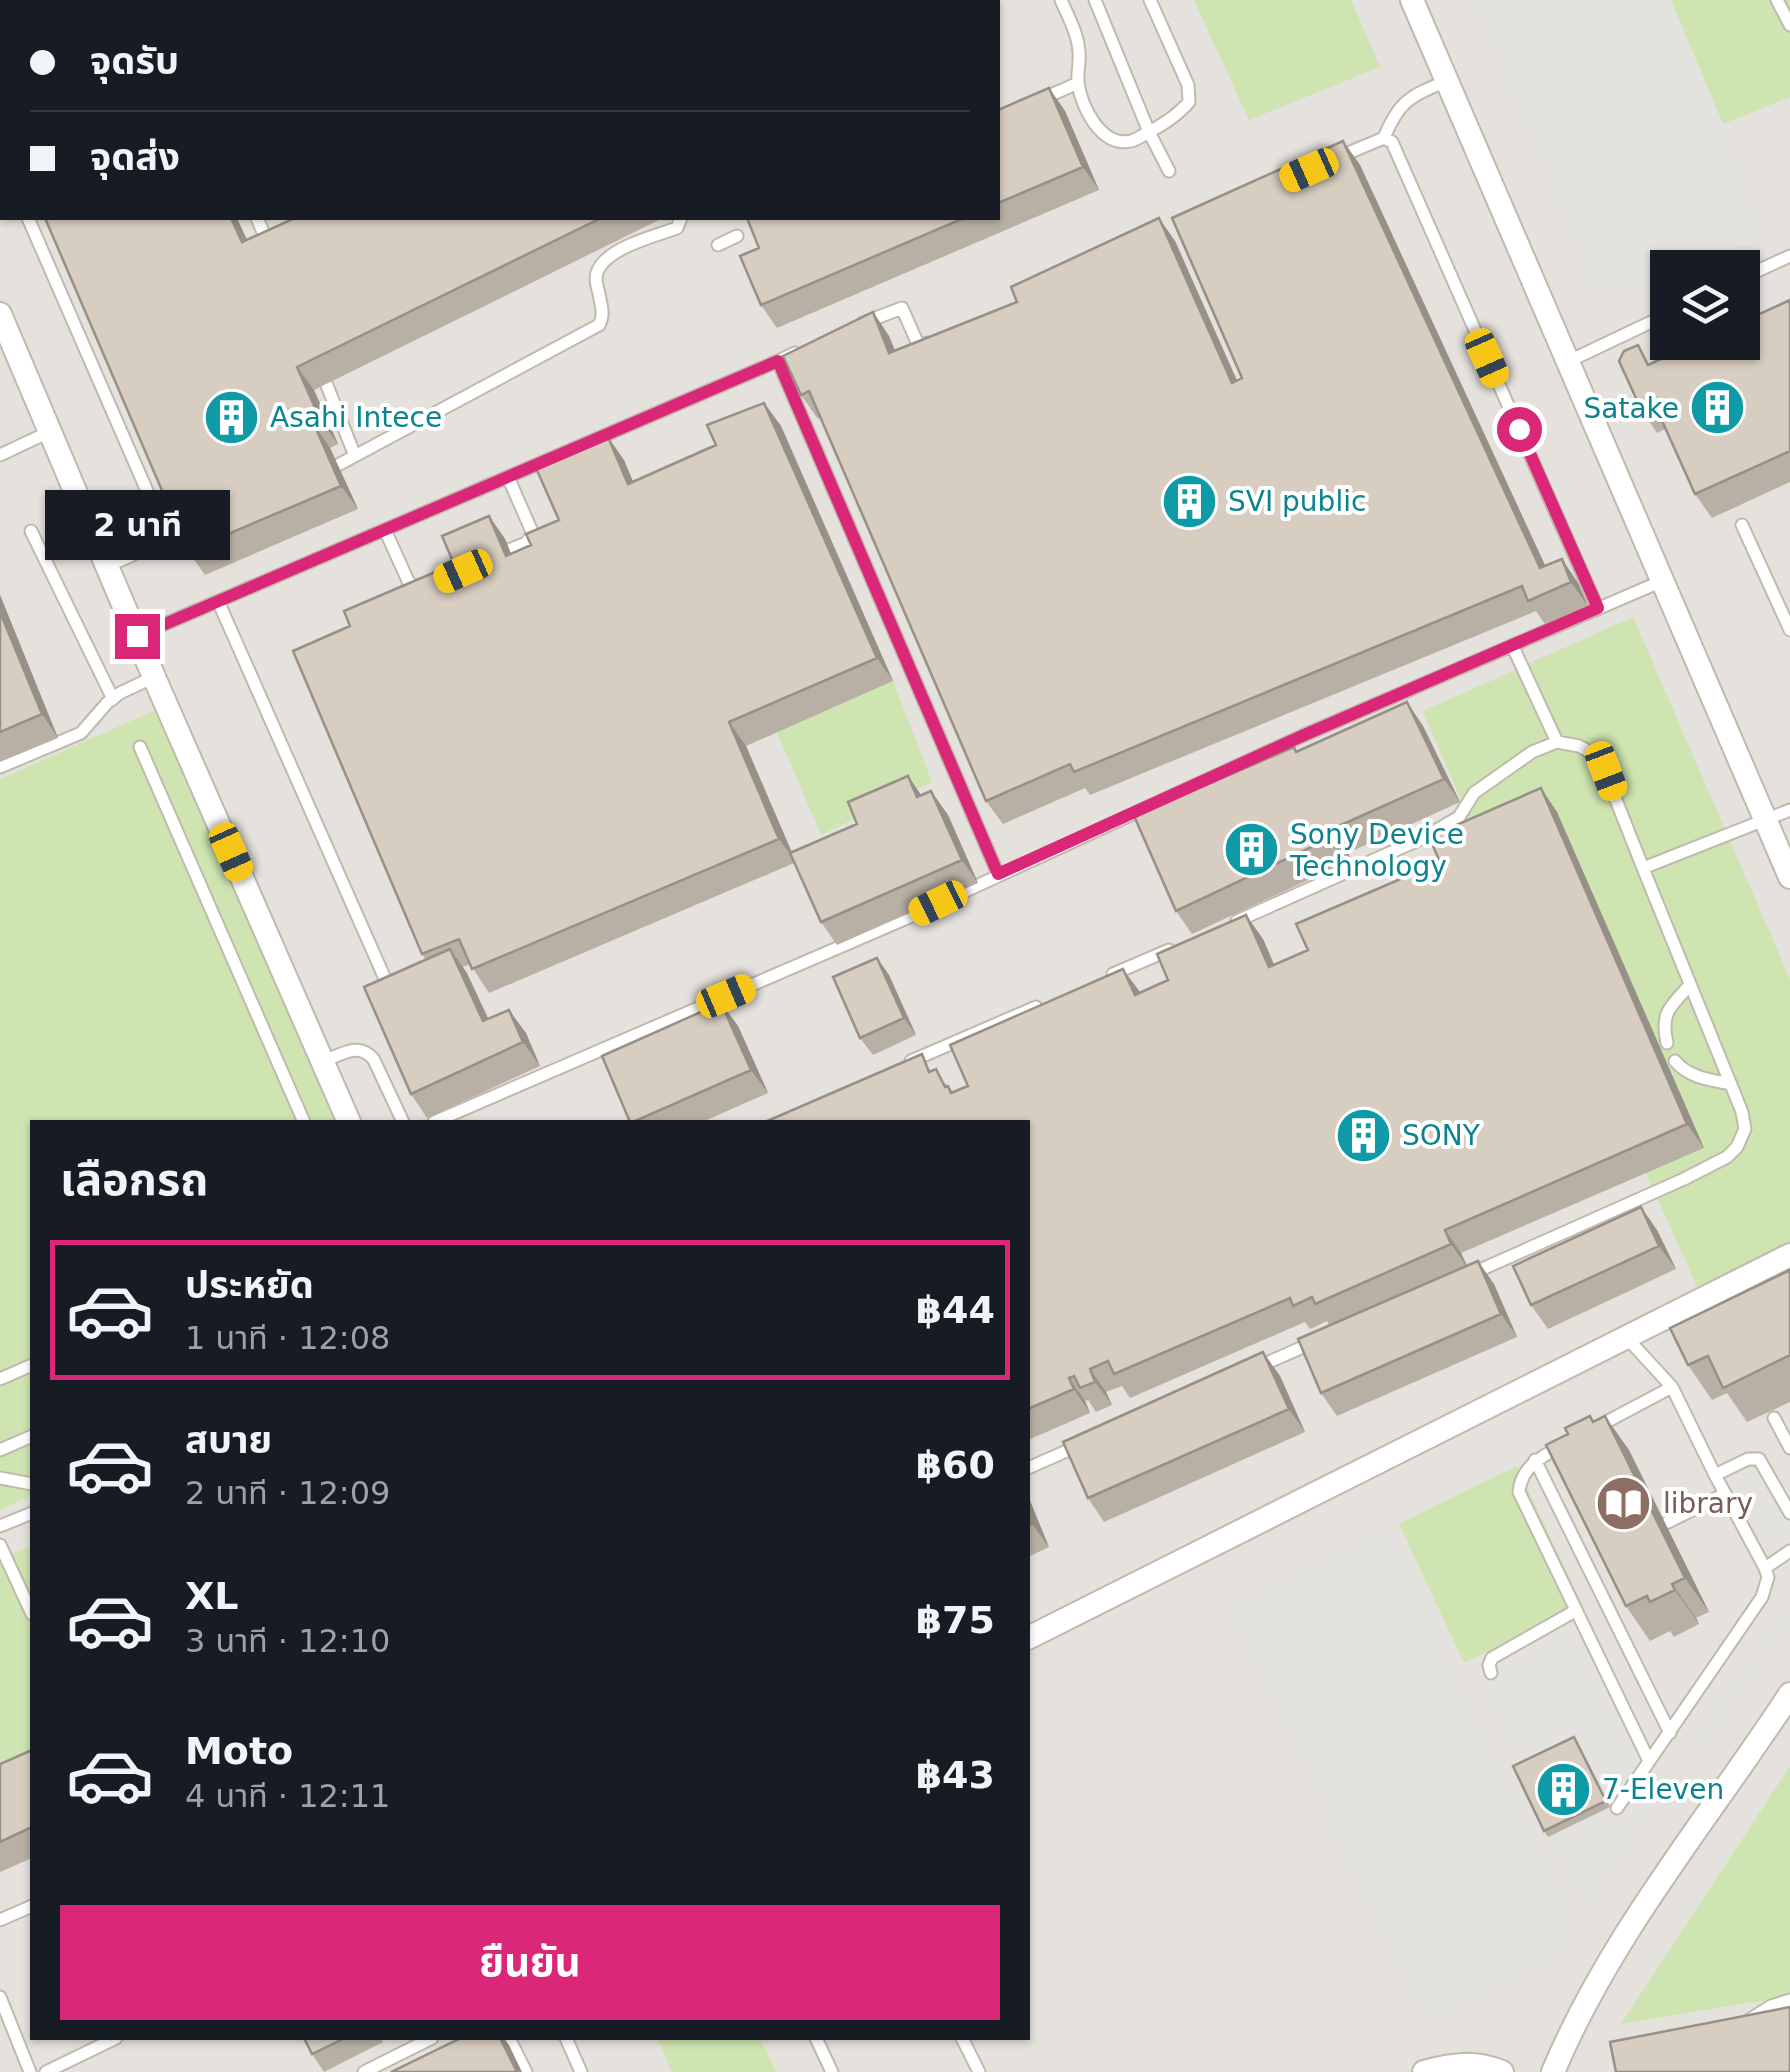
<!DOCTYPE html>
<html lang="th">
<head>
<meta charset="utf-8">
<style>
	body { margin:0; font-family:"DejaVu Sans","Noto Sans Thai",sans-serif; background:#20242c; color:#f1f3f6; height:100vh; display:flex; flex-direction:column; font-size:38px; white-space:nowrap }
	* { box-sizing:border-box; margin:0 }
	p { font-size:32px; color:#9ea1a6 }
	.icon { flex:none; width:55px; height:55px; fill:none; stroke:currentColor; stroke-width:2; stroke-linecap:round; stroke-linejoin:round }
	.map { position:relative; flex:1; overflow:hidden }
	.panel { position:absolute; left:30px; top:1120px; width:1000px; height:920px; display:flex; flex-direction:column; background:#171b24; border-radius:0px; box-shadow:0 2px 8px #0004 }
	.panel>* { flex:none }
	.banner { position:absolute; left:0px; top:0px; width:1000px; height:220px; box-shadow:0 2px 8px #0004; display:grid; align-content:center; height:220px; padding:0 30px; background:#171b24 }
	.fabs { position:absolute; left:1650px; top:250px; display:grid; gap:20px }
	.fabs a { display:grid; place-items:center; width:110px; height:110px; border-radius:0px; background:#171b24; box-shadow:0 2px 8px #0004; font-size:50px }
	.end { position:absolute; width:45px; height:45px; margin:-22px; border:12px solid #db2777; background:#fff; box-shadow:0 0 0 5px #fff }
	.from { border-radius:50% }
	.bubble { position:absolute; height:70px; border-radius:0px; background:#171b24; box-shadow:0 2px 8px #0004; font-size:32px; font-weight:700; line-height:70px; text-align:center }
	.car { position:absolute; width:30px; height:60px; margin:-30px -15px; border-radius:12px; box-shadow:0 0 8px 2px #0007; background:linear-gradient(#f5c518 24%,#345 0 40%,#f5c518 0 76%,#345 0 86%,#f5c518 0) }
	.banner b { display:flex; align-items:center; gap:35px; height:95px; font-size:38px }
	.banner b+b { border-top:2px solid #363941 }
	.banner i { width:25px; height:25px; background:#f1f3f6 }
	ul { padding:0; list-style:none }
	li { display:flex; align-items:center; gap:30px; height:140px; margin:0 20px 15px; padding:0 10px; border:5px solid transparent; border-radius:0px }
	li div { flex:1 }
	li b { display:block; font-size:38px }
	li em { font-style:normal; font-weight:700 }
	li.on { border-color:#db2777 }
	li>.icon { width:90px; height:90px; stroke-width:1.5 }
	h2 { padding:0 30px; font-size:45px; line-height:120px }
	.action { display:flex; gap:20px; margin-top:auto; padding:20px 30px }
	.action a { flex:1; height:115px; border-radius:0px; background:#db2777; color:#fff; font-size:40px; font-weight:700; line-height:115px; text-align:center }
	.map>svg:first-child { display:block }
	.industrial { fill:#e5e1dc; fill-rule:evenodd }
	.green { fill:#cfe5b1 }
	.parking { fill:#e4e2df }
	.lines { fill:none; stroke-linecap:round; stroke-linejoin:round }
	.lane-casing { stroke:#c1b9ad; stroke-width:15 }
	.street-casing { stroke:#c1b9ad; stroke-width:26 }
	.lane { stroke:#fff; stroke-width:11 }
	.street { stroke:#fff; stroke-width:22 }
	.wall { fill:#b9b0a5 }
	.shaded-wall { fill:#969086 }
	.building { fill:#d7cdc0; stroke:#969086; stroke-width:2.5 }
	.route { stroke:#db2777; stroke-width:12 }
	.labels { text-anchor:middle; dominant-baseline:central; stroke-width:8; stroke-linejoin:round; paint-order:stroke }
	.culture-label { font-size:28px; fill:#0d838f; stroke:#fff; text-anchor:start }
	.education-label { font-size:28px; fill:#785e54; stroke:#fff; text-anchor:start }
</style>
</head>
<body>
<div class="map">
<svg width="1790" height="2072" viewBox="0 0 1790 2072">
	<rect width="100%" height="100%" fill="#f3efe7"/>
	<!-- industrial -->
	<path class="industrial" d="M0,0H1790V1766L1622,2023L1790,1991V2072H0ZM2,2H998V218H2ZM1668,268H1742V342H1668ZM32,1122H1028V2038H32Z"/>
	<!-- green -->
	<path class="green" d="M1194,0H1351L1380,67L1249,120Z
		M1671,0H1790V97L1723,124Z
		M1633,617L1790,979V1248L1699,1291L1646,1173L1703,1147L1558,813L1480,845L1423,711Z
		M893,681L932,782L821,835L777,732Z
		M158,709L338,1122H32V1495L0,1510V779Z
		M1517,1466L1583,1606L1464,1663L1399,1524Z
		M32,1545V1777L0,1791V1560Z
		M1790,1766V1996L1621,2024Z
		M657,2038H760L776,2072H672Z"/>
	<!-- parking -->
	<path class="parking" d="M1484,0H1670L1770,234L1693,267L1668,268L1667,279L1616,301L1592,291L1471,6Z
		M1756,1462L1790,1528V1539L1767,1552L1728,1477Z
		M1390,1526L1581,1926L1561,1962L1424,2027L1224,1606Z
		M1787,1597L1790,1599V1625L1695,1765L1680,1755Z
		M1590,1619L1670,1789L1585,1914L1472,1676Z"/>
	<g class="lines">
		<defs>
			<path id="lane" d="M164,0L165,2
				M591,0L592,2
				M1061,0C1068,16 1078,34 1079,52C1080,62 1077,73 1078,83C1081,106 1101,148 1131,141C1136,140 1140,137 1145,134C1161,126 1177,116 1189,102L1188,85L1150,0
				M1095,0L1149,132L1169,171
				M1777,0L1790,25
				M1042,99L1078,83
				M1384,138C1399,101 1410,96 1447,81
				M0,153L2,158
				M1341,156L1384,138L1392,142L1598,609
				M28,218L168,539
				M257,218L269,246
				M718,245L737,236
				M1742,278L1790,256
				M863,323L902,308L917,342L921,345L927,343
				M795,353L778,361L998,874
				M1567,362L1668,314
				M326,383L355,456
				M0,455L51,431
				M338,465L599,325C605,314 601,306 599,294C597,285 594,278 598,270C609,247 655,236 677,228L681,218
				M508,477L533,534L526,543L509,550
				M1742,525L1790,630
				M385,530L409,583L419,589
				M31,531L113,699
				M108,566L186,531
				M218,601L390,990
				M137,636L778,361
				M1512,645L1557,742
				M140,747L304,1122
				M0,767L81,733L107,703L120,693L154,677
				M1237,921L1423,838L1459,817L1474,793L1532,752L1557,742L1579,746L1599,757L1643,868L1790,810
				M1113,974L1169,950
				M1667,1043C1660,1012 1671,1006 1690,985
				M911,1061L1036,1007
				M1675,1061C1689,1078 1711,1080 1731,1084
				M322,1062C342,1054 360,1041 374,1060L403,1122
				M434,1122L907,918L1302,736L1662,581
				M1471,1274L1684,1179L1727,1157L1737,1147L1745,1129L1742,1112L1643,868
				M1260,1366L1312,1343
				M0,1379L32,1365
				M1774,1418L1790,1448
				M1595,1428L1672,1387
				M1561,1446C1541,1457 1521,1467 1519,1492L1649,1761
				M0,1450L32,1436
				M1535,1460L1670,1733
				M1028,1468L1078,1446
				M1715,1475L1748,1459H1759L1790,1513
				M0,1478L32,1484
				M1668,1522L1725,1494
				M0,1526L32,1513
				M0,1545L32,1614
				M1765,1568L1790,1551
				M1491,1673L1489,1665L1492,1658L1575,1611
				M1617,1808L1762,1597L1768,1577L1765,1568L1715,1475L1672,1387L1627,1338
				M0,1920L32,1906
				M0,1997L30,2072
				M1749,2020L1771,2006L1790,2000
				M509,2038L526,2072
				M566,2038L581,2072
				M816,2038L832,2072
				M962,2038L979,2072
				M46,2072L116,2038
				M364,2072L432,2038"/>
			<path id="street" d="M1412,0L1790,877
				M0,314L154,677L349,1122
				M1028,1638L1790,1255
				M1424,2072C1451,2064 1475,2061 1502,2072
				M1553,2072C1611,1934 1709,1818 1790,1694"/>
		</defs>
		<!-- lane casing -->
		<use href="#lane" class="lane-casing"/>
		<!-- street casing -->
		<use href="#street" class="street-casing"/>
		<!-- lane -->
		<use href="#lane" class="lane"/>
		<!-- street -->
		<use href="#street" class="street"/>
	</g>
	<!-- wall -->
	<path class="wall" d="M1049,88L1065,111L1099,190L777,328L761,305L759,248L747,218H998V110Z
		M1343,141L1360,165L1545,566L1562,559L1578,583L1588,606L1545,624L1536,611L1090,795L1085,788L1003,824L986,801L820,417L818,419L801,395L873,312L889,336L895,350L1175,241L1237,380L1242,378Z
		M295,218H663L314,390L338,444L330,448L358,509L205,575L188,551L247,240Z
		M1790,300V482L1712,518L1695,494L1665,429L1657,433L1641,409L1651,364Z
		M764,403L781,426L893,681L746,746L792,853L857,824L908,776L921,796L931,791L948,815L978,883L837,945L821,922L794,863L489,993L470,964L463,967L488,1019L526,1033L540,1066L427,1118L411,1094L426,960L422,954L350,626L454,564L489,516L505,539L511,554L531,545L624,460L633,482L716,445Z
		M0,595L58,738L0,762Z
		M1423,726L1460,802L1348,853L1351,860L1192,934L1176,911L1297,752Z
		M1557,812L1704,1148L1461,1253L1467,1265L1494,1284L1517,1337L1337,1416L1321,1393L1329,1325L1327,1321L1310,1329L1305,1322L1130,1398L1122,1386L1106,1392L1112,1405L1096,1412L1088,1400L1085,1401L1090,1413L1028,1440V1122H765L933,1070L953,1092L1140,992L1263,939L1274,965L1308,950Z
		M877,958L889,975L916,1035L873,1055L860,1038Z
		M721,1003L738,1026L768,1093L702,1122H630Z
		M1657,1230L1676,1269L1548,1329L1531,1305Z
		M1790,1270V1402L1747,1422L1727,1393L1712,1400L1688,1365Z
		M1263,1352L1280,1376L1305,1432L1104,1522L1088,1498Z
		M1590,1416L1594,1421L1629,1450L1709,1612L1696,1618L1699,1624L1674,1637L1670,1631L1650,1641L1626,1606L1568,1434Z
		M1028,1496L1049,1547L1028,1557Z
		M1574,1737L1610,1807L1548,1837L1544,1831Z
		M32,1750V1858L0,1872V1764Z
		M304,2038H381L383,2042L324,2072L312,2054Z"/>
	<!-- shaded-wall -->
	<path class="shaded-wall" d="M1049,88L1065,111L1099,190L1083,167Z
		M1343,141L1360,165L1557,591L1540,568Z
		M231,218H237L259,266L242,242Z
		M1159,218L1175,241L1248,406L1232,383Z
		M873,312L889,336L905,376L889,353Z
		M297,367L314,390L338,444L321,421Z
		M764,403L781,426L893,681L877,658Z
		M314,424L330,448L358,509L341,486Z
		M608,437L624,460L644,508L628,484Z
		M489,516L505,539L522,580L506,556Z
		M1562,559L1578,583L1588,606L1571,582Z
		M0,595L58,738L42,714L0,612Z
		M1407,702L1423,726L1460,802L1444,779Z
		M729,722L746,746L796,862L779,839Z
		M908,776L924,799L917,797Z
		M1541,788L1557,812L1704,1148L1687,1124Z
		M931,791L948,815L978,883L962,860Z
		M1332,829L1348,853L1351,860L1335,836Z
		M1246,915L1263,939L1285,990L1269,967Z
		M450,949L467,973L500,1044L483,1021Z
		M877,958L889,975L916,1035L904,1018Z
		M1123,969L1140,992L1135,995Z
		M721,1003L738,1026L768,1093L751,1070Z
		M509,1010L526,1033L540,1066L523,1042Z
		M1641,1207L1657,1230L1676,1269L1659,1246Z
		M1445,1230L1461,1253L1468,1268L1451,1244Z
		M1478,1261L1494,1284L1517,1337L1501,1314Z
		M1263,1352L1280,1376L1305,1432L1289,1409Z
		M1090,1369L1106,1392L1112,1405L1095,1382Z
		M1069,1378L1085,1401L1090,1413L1074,1389Z
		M1605,1416L1629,1450L1709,1612L1685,1578Z
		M1028,1496L1049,1547L1032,1524L1028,1512Z
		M1672,1584L1696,1618L1699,1624L1675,1590Z
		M500,2038H504L509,2045L522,2072H517Z"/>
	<!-- building -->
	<path class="building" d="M0,0H134L136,2H2V119L0,113Z
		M215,0H566L567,2H216Z
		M1049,88L1083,167L998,203V110Z
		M1343,141L1540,568L1562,559L1571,582L1528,601L1522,586L1074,772L1070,764L986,801L809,391L801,395L783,356L873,312L889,353L1017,302L1011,287L1159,218L1232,383L1242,378L1172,218Z
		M45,218H231L242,242L295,218H601L297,367L321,421L314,424L341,486L188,551Z
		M747,218H964L761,305L740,256L759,248Z
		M1790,300V451L1695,494L1654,403L1641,409L1619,361L1624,351L1638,345L1648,365L1697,342H1742V322Z
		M764,403L877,658L729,722L779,839L472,969L459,939L422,954L293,651L350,626L344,611L454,564L442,536L489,516L506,556L531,545L526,534L559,520L536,468L608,437L628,484L716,445L707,425Z
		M0,612L42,714L0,732Z
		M1407,702L1444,779L1332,829L1335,836L1176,911L1134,816L1294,747L1296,752Z
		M908,776L917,797L931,791L962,860L821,922L790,853L857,824L848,802Z
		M1541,788L1687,1124L1445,1230L1451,1244L1315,1304L1312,1297L1293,1306L1290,1298L1114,1374L1108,1361L1090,1369L1095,1382L1080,1388L1074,1376L1069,1378L1074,1389L1028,1409V1122H765L922,1054L929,1072L936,1069L945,1087L948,1086L951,1093L968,1086L950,1045L1123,969L1135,995L1168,980L1157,954L1246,915L1269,967L1308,950L1296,924L1440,862L1429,837Z
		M450,949L483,1021L509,1010L523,1042L411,1094L364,987Z
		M877,958L904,1018L860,1038L833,977Z
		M721,1003L751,1070L633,1122H630L602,1056Z
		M1641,1207L1659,1246L1531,1305L1513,1266Z
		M1478,1261L1501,1314L1321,1393L1298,1339Z
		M1790,1270V1355L1723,1388L1708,1356L1688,1365L1670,1328Z
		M1263,1352L1289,1409L1088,1498L1063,1442Z
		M1590,1416L1593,1422L1605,1416L1685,1578L1672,1584L1675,1590L1650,1602L1647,1596L1626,1606L1546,1445L1568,1434L1565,1428Z
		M1028,1512L1032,1524L1028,1526Z
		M1574,1737L1606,1801L1544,1831L1513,1766Z
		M32,1750V1827L0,1842V1764Z
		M1790,2007V2072H1616L1610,2042Z
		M304,2038H345L312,2054Z
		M461,2038H500L517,2072H391Z"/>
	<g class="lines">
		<!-- route -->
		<path class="route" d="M137,636L778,361L998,874L1302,736L1598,608L1519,429"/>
	</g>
	<!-- icons -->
	<defs>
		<symbol id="building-disc" viewBox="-11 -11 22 22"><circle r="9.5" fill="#0f9aa8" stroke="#fff"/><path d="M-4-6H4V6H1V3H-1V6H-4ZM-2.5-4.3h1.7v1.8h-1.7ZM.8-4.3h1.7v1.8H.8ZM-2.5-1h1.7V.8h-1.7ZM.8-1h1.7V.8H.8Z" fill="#fff"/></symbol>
		<symbol id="library-disc" viewBox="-11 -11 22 22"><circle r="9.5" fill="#8d6e63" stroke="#fff"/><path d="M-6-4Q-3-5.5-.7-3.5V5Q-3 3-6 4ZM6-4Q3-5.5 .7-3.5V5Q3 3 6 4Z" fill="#fff"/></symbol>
	</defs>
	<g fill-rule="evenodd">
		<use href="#building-disc" x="1686" y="376" width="63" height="63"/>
		<use href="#building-disc" x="200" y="386" width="63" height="63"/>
		<use href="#building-disc" x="1158" y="470" width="63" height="63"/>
		<use href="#building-disc" x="1220" y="818" width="63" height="63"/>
		<use href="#building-disc" x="1332" y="1104" width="63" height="63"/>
		<use href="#library-disc" x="1592" y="1472" width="63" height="63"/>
		<use href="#building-disc" x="1532" y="1758" width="63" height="63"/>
	</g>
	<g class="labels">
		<!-- culture labels -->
		<g class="culture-label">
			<text x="1679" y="408" text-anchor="end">Satake</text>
			<text x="270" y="417">Asahi Intece</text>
			<text x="1228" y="501">SVI public</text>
			<text x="1290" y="834">Sony Device<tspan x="1290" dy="32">Technology</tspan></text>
			<text x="1402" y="1135">SONY</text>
			<text x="1602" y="1789">7-Eleven</text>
		</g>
		<!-- education labels -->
		<g class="education-label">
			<text x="1663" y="1503">library</text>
		</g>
	</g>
</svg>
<div class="fabs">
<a><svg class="icon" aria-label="layers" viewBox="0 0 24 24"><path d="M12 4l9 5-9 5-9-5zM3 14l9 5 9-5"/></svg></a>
</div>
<i class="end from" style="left:1519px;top:429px"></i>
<i class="end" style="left:137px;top:636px"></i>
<div class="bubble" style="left:45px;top:490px;width:185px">2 นาที</div>
<i class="car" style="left:1309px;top:170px;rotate:246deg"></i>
<i class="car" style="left:1487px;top:358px;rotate:156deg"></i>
<i class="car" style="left:463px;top:571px;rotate:246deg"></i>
<i class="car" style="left:1606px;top:771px;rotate:159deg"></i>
<i class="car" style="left:231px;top:852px;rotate:156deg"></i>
<i class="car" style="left:938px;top:903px;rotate:244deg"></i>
<i class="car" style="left:726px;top:996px;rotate:67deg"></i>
<div class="banner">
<b><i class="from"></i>จุดรับ</b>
<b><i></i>จุดส่ง</b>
</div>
<section class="panel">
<h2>เลือกรถ</h2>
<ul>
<li class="on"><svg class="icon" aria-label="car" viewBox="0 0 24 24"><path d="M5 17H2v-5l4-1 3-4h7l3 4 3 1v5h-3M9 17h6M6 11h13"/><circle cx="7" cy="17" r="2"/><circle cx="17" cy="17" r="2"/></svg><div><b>ประหยัด</b><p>1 นาที · 12:08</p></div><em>฿44</em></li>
<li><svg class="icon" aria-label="car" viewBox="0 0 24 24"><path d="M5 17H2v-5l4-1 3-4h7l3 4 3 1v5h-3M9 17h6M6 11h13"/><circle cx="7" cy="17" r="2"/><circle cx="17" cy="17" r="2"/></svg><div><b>สบาย</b><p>2 นาที · 12:09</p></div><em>฿60</em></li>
<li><svg class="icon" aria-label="car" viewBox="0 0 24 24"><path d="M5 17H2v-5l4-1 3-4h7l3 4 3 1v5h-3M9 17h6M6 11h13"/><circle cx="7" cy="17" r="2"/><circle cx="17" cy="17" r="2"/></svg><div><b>XL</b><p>3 นาที · 12:10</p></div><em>฿75</em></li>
<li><svg class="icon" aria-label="car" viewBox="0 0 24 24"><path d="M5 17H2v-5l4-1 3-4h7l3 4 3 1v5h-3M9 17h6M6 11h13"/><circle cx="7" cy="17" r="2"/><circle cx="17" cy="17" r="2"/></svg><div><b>Moto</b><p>4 นาที · 12:11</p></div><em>฿43</em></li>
</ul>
<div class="action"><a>ยืนยัน</a></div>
</section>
</div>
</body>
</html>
